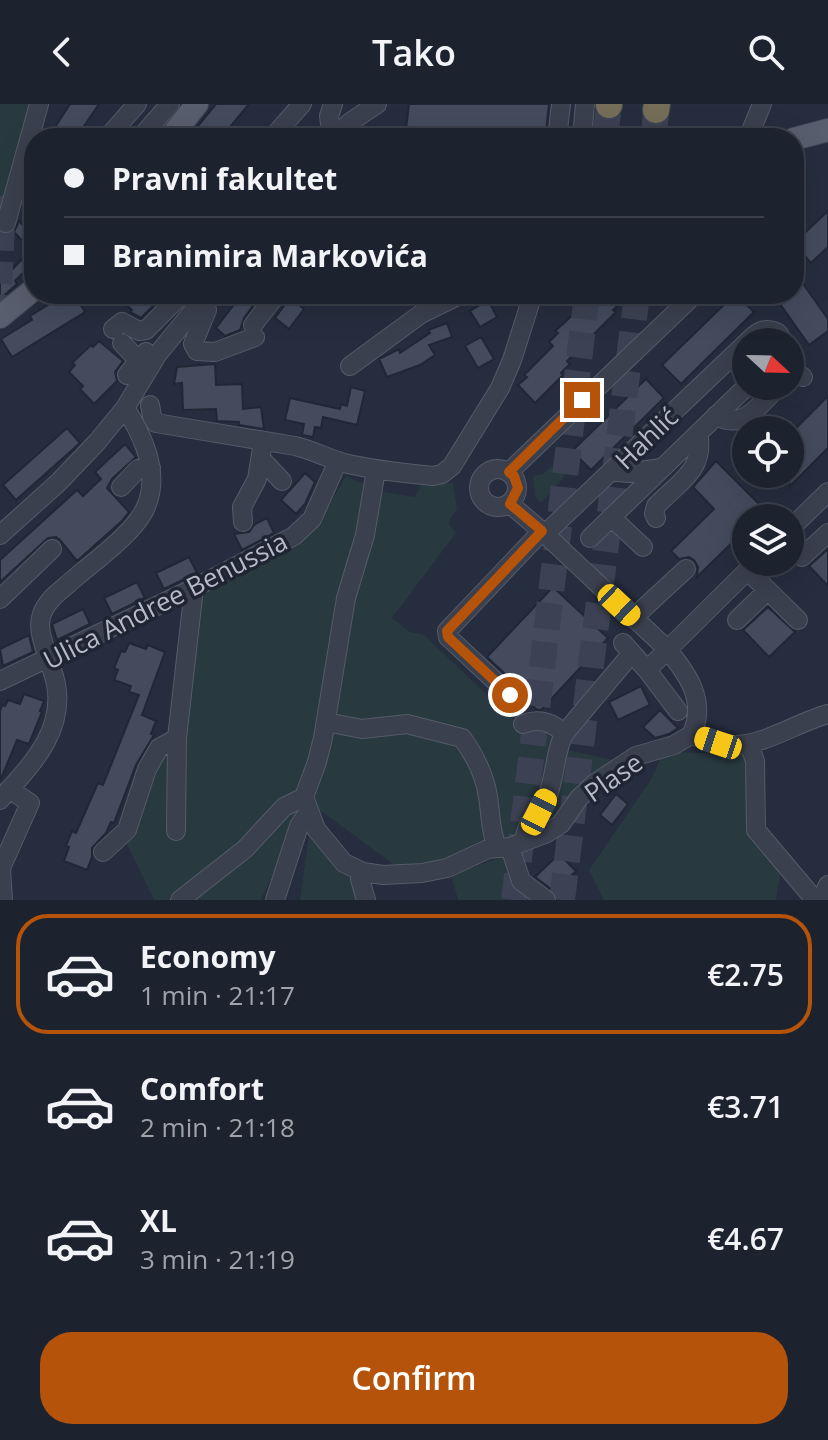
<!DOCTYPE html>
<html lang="en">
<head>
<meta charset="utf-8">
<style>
	body { margin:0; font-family:"Open Sans",sans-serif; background:#252a36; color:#f1f3f6; height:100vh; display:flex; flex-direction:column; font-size:30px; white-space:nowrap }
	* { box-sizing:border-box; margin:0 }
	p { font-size:26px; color:#a0a4aa }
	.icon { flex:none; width:44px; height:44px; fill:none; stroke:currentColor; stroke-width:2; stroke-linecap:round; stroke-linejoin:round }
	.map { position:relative; height:796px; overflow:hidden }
	.sheet { display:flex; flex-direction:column; background:#1c222e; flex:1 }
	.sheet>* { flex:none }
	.guide { position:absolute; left:24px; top:24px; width:780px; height:176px; border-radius:32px; box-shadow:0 8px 32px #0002,0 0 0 2px #3a3f4a; display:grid; align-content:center; height:176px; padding:0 40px; background:#1c222e }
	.needle { width:52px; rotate:112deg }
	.buttons { position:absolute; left:732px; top:224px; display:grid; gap:16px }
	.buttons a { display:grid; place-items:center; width:72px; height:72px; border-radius:50%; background:#1c222e; box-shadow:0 8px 32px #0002,0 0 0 2px #3a3f4a; font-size:40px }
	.end { position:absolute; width:36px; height:36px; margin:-18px; border:10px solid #b45309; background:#fff; box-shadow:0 0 0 4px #fff }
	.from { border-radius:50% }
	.car { position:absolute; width:24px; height:48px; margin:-24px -12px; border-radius:10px; box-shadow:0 0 6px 2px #0007; background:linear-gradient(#f5c518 24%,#345 0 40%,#f5c518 0 76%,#345 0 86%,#f5c518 0) }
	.guide b { display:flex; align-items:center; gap:28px; height:76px; font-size:30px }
	.guide b+b { border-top:2px solid #3a3f4a }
	.guide i { width:20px; height:20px; background:#f1f3f6 }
	ul { padding:14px 0 0; list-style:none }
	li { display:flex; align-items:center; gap:24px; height:120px; margin:0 16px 12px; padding:0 24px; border:4px solid transparent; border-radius:32px }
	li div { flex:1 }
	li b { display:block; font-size:30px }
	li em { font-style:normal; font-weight:600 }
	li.on { border-color:#b45309 }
	li>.icon { width:72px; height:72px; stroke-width:1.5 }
	.cta { display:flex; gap:16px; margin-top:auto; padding:16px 40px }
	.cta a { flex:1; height:92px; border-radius:32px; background:#b45309; color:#fff; font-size:32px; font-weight:600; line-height:92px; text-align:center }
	header { display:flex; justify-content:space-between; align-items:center; height:104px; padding:0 40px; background:#1c222e; font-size:36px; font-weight:600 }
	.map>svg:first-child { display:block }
	.green { fill:#28393f }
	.building { fill:#434b5d; stroke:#212735; stroke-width:2 }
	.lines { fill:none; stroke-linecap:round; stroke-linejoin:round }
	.major-tunnel { stroke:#3c4253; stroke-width:22; stroke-dasharray:22 11; stroke-linecap:butt }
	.highway-tunnel { stroke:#3c4253; stroke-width:26; stroke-dasharray:26 13; stroke-linecap:butt }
	.minor-casing { stroke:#555b69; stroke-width:20 }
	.major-casing { stroke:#444957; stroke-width:24 }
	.highway-casing { stroke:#424856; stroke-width:28 }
	.minor { stroke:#3a404e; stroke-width:18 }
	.major { stroke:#595e6e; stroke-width:22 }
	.highway { stroke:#746d58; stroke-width:26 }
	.route { stroke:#b45309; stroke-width:10 }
	.labels { text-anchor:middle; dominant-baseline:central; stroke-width:7; stroke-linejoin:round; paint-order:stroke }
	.street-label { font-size:26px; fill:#b7bbc9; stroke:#1f2533 }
</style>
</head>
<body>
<header><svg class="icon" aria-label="back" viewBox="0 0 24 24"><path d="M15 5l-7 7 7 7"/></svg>Tako<svg class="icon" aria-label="search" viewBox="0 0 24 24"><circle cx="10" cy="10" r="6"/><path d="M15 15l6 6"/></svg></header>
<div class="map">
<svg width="828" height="796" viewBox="0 0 828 796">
	<rect width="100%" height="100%" fill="#262d3e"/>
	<!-- green -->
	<path class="green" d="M0,0H33L0,122Z
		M557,358L567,369L541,399L535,393L533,375L535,371L543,370Z
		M346,372L378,387L415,393L422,379H453L457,405L448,419L456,429L392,514L410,528L424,531L514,616L531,610L555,617L563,645L614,656C596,675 578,697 558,714C523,744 441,757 396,762L295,688L211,770L170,796H154L127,740L163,652L181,650L203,488L284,449L314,427Z
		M664,648L746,650L748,725L785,767L780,771L776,796H604L589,766L650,677Z
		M295,702L301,709L261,796H191Z
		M309,730L367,772L377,796H300Z
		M504,753L537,796H458L451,770Z"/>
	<!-- building -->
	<path class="building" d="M70,0H99L76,34H48Z
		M216,0H249L221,34H188Z
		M409,0H549L546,28L406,25Z
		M828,107V143L811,159L794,139Z
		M19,117L34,132V157L15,177L17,180L0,195V172L6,167L8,170L31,146L14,128Z
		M794,167L828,215V227L809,241L773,190H794Z
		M66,190H74L85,208L12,253L1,235L32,216L30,212Z
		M115,190H165L141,214L130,208L132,206Z
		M242,190H262L244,214L240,226L225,232L216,224Z
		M596,190H616L622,197L613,206L616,208L567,257L570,260L561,269L563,271L535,299L518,281L527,273L524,271L553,242L549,238L558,229L555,227Z
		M735,190L754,208L681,280L662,261Z
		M290,194L304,205L289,225L275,214Z
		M488,196L497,213L480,223L470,207Z
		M447,219L452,233L429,241L435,251L420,261L387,273L379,255L399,245L400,249L430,229L428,226Z
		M481,233L494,255L478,264L465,242Z
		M99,237L123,257L115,268L117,277L94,300L80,285L83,282L69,268L75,261L72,259L91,241L93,243Z
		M215,260L216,281L242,280L243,305L261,303L264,325L239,321V318L217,317L216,305L183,306L182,279L174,280L177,263Z
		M646,275L664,294L591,366L572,347Z
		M351,283L365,287L357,321L323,313L321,324L315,323L313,333L302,331L304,320L285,316L290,294L340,305L341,300L347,302Z
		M828,292V344L790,382V330Z
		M67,324L80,339L16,396L3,381Z
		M125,340L136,353L112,375L107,384L129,408L122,417L77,457L60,436L56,433L48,434L0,478V456L77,386L83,392L101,375L95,368Z
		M716,357L765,406L757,414H746V425L697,473L698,463L694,456L689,453L679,455L671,447L714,405L693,383Z
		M305,369L315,378L305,400L296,410L281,396Z
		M267,414L274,429L242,446L234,430L249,428L255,420Z
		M828,445V482L809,462Z
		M189,453L197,469L164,485L156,469Z
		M137,478L145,494L112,510L104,494Z
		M553,483L608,534L541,606L536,605L522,592L518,582L487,553Z
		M768,503L795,528L769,553L743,526Z
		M83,505L90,520L57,536L52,520Z
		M29,531L33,548L3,562L0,545Z
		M129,539L146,545L148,541L165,548L142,611L156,617L151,630L154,631L136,661L114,719L111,718L106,729L92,744V753L87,766L64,757L69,743L66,742L72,727L76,729L98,679L103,681L139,591L129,588L131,582L114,576L118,566L114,564L121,547L125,548Z
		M641,582L650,601L618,616L609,598Z
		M24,590L44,597L40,607L42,608L29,640L17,636L0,677V607L2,601L5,602L8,596L20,600Z
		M660,606L678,624L669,630L655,634L643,623Z
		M616,690L628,700L612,721L600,711Z
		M559,750L576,767L555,788L535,773Z"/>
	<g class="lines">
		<!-- major-tunnel -->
		<path class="major-tunnel" d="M0,92L4,120L0,206"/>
		<!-- highway-tunnel -->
		<path class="highway-tunnel" d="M605,34L609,1
			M654,34L656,6
			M514,796L587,190
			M562,796L637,190"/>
		<defs>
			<path id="minor" d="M107,34L137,0
				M140,34L170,0
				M272,34L302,0
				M332,34L329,12L333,0
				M335,34L349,19L377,0
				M557,34L561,0
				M582,34L585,0
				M748,34L762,0
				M6,119L39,0
				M201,198L207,206L193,240L197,247L215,248L255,233
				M253,221L277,190
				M113,225L122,218L139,227L146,226L182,190
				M747,238C757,228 764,222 778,229L784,238
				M122,239L139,257
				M350,262L421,210L462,190
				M127,271L146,248
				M790,272L797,269L803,273
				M150,301L152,312L156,319L295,342C312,346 327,354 344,359C373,366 403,369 433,372L442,370L452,362L500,284L512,256L533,190
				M716,311C742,329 762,298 779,282
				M262,356L282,377
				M479 384a19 19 0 1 1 38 0a19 19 0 1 1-38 0Z
				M611,367L628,369L661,364
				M509,368L695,190
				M121,383L138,365L151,364
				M510,400L545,430L667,545C687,569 708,598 691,631
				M611,413L643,443
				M656,414L654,410L656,402C679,378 706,365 698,329
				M243,418L242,403L257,375L263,338
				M790,425L828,388
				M545,430L746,239
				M0,431L59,378L97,338L125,304L157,251L207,190
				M590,434L747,282
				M802,453L828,429
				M747,466L798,516
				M0,495L52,445
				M633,514L686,465
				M737,516L768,486
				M623,539L647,566L756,458
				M647,566L678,607
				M0,577L194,484L294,432L312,415L338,357
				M510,591L448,533L447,527L542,427
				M326,618L362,625L407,620L462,634C474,650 485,672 488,693C491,711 490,726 497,744
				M523,620C538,614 553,618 564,630
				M749,640L755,657L756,726L815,796
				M304,693L316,725L344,759L363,768L383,771L422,769L447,764L488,745L510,743L545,730L561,720L579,694L595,679L636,652L674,641L691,631C705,635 719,641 733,641C763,642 798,618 828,610
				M0,696C29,663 65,629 56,580C54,570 50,561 47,551C43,538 37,522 42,510C47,495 63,485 75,474C95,457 132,430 144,407C162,372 144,333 125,304
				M176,727L177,634L194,484
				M524,738C525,719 540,709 547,693C556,672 554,650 564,630L632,549
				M510,743L521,777L546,796
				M103,748L127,726L147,665L159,644L177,634
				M360,767V775L366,796
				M3,796L1,764L30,699L9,685
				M180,796L245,745L284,703L304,693L317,658L323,634L346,494L365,431L376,366
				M275,796L299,722L309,707
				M821,796L828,781"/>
			<path id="major" d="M170,34L197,0
				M794,35L828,26
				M0,213L34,185"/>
			<path id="highway" d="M609,1V0
				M656,6L657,0"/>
		</defs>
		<!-- minor casing -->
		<use href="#minor" class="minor-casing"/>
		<!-- major casing -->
		<use href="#major" class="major-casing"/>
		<!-- highway casing -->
		<use href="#highway" class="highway-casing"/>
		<!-- minor -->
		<use href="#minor" class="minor"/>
		<!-- major -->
		<use href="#major" class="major"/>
		<!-- highway -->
		<use href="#highway" class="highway"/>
	</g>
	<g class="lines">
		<!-- route -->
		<path class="route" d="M510,591L448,533L447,527L542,427L510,400L518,384L514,372L509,368L582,296"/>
	</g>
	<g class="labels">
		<!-- street labels -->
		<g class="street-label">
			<text transform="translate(646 334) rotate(-44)">Hahlić</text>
			<text transform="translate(165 496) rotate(-27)">Ulica Andree Benussia</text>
			<text transform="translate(613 673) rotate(-35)">Plase</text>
		</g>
	</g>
</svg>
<div class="buttons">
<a><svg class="needle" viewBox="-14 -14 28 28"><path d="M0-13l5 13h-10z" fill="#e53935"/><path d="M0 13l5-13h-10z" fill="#a0a4aa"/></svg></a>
<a><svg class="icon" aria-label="locate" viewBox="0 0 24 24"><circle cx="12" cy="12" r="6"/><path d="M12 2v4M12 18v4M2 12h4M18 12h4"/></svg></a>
<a><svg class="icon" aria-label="layers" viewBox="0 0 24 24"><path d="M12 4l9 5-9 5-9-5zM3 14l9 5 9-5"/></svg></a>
</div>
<i class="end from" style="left:510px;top:591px"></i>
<i class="end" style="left:582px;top:296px"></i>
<i class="car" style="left:619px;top:501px;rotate:133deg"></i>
<i class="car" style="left:718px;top:639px;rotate:288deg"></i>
<i class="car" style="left:539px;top:708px;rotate:27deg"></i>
<div class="guide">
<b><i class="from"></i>Pravni fakultet</b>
<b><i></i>Branimira Markovića</b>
</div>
</div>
<section class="sheet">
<ul>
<li class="on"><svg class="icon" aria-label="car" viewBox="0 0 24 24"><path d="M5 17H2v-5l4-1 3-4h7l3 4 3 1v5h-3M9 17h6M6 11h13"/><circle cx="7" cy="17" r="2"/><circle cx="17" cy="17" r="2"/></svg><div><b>Economy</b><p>1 min · 21:17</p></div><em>€2.75</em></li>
<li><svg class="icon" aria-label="car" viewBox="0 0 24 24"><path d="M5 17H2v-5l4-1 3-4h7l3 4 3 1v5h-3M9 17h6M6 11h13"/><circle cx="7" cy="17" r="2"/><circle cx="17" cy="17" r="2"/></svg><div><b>Comfort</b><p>2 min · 21:18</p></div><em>€3.71</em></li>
<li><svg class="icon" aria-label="car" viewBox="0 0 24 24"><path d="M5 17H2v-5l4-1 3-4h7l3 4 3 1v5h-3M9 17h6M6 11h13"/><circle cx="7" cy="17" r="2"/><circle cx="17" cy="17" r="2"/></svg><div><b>XL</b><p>3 min · 21:19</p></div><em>€4.67</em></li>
</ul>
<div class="cta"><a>Confirm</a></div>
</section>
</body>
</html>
